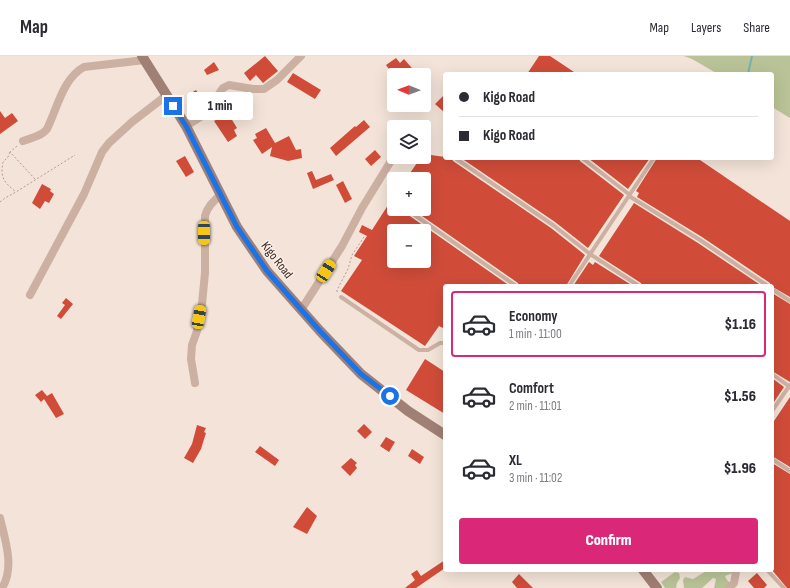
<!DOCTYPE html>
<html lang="en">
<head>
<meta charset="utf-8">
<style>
	body { margin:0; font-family:"Sofia Sans Condensed",sans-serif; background:#f7f7f7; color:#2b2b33; height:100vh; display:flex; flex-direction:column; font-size:15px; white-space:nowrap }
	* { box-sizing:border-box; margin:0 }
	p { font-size:13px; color:#7c7c81 }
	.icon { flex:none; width:22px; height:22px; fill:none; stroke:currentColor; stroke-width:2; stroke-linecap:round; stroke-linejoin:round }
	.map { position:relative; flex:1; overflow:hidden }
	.drawer { position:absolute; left:443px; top:228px; width:331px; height:288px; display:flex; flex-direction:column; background:#fff; border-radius:4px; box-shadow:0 4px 16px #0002 }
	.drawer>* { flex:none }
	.guide { position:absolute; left:443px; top:16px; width:331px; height:88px; border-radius:4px; box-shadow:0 4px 16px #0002; display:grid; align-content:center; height:88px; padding:0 16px; background:#fff }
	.needle { width:26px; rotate:271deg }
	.buttons { position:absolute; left:387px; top:12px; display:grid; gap:8px }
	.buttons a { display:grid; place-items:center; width:44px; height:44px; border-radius:4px; background:#fff; box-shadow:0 4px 16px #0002; font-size:20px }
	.end { position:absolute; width:18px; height:18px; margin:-9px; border:5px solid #1a73e8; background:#fff; box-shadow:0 0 0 2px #fff }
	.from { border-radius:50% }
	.bubble { position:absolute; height:28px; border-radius:4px; background:#fff; box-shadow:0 4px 16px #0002; font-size:13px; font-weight:800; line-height:28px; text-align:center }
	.car { position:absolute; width:12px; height:24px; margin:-12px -6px; border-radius:5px; box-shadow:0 0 3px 1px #0007; background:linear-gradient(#f5c518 24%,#345 0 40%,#f5c518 0 76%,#345 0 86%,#f5c518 0) }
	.guide b { display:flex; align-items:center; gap:14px; height:38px; font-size:15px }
	.guide b+b { border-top:1px solid #e1e1e2 }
	.guide i { width:10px; height:10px; background:#2b2b33 }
	ul { padding:7px 0 0; list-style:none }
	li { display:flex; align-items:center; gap:12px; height:66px; margin:0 8px 6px; padding:0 8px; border:2px solid transparent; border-radius:4px }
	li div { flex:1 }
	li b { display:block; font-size:15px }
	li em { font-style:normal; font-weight:800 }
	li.current { border-color:#db2777 }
	li>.icon { width:36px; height:36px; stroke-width:1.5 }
	.button { display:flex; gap:8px; margin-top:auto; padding:8px 16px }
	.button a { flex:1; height:46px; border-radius:4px; background:#db2777; color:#fff; font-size:16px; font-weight:800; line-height:46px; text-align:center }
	header { display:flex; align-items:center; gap:24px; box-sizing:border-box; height:56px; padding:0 20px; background:#fff; border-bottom:1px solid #e1e1e2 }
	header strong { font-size:19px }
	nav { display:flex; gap:22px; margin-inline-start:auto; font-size:14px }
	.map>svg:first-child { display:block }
	.green { fill:#bac397 }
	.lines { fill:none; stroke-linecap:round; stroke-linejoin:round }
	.stream { stroke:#75b2ae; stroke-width:2 }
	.building { fill:#d04c39; fill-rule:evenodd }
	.path { stroke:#b89a8d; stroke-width:1; stroke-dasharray:2 2; stroke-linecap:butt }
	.lane { stroke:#ccb1a3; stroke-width:4 }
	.street { stroke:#ccb1a3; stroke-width:8 }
	.secondary { stroke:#a07f74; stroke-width:10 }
	.route { stroke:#1a73e8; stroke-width:5 }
	.labels { text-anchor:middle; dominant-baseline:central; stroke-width:3; stroke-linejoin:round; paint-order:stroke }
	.street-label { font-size:13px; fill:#362926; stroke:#fbeee4 }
</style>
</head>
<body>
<header>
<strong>Map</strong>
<nav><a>Map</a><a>Layers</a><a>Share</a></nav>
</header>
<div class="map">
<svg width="790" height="532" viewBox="0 0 790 532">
	<rect width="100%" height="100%" fill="#f3e3d8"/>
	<!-- green -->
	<path class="green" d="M684,0H790V62L772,51V18H718L692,3Z
		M708,514H734L733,517L725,520L727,524L732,528L725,532H714L716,523L713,522L702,532H684L683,524L685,521L693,523Z
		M675,516L679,517L680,522L677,527L676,532H665L661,526Z"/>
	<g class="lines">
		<!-- stream -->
		<path class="stream" d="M748,18L752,0"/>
	</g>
	<!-- building -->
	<path class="building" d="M265,0L278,15L263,27L256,19L250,25L244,17Z
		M539,0H550L577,18H527Z
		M396,2L400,7L404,3L418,19H393L386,9Z
		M214,6L219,14L207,19L204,14Z
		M293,17L321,34L315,43L287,26Z
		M196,34L200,40L204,37L207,42L198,48L191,37Z
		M445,38V57L435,48Z
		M226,54L237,72L234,74L237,80L228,86L214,65L221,61L219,58Z
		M0,55L5,62L12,57L18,65L0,78Z
		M364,64L370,71L336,100L330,92L355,70L356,71Z
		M266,72L275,87L289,80L296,94L301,93L302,102L288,105L270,100L272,91L262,98L253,84L257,82L255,78Z
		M375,94L381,101L371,110L365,103Z
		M424,98L452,102L453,105L551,172L585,199L566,230H519L518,227L412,153H424V123H406L421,101H424Z
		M185,100L194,116L186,121L176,105Z
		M461,102H579L580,105L624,139L588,192L555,166Z
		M588,102H650L628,133Z
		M657,102H697L790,165V241L771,230L770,227L702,181L637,141L639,137L636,135Z
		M312,115L316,124L331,118L334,124L313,133L307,117Z
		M343,125L352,143L345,147L336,129Z
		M42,128L51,133L50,135L54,138L49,147L45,145L40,153L32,147Z
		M390,146L394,148V153H403L404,156L510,230H445V273L439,270L425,290L341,235L362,204L354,200L367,180L359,176L362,169L372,174ZM394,175H424V205H394Z
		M634,147L698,187L762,230H642L641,227L599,200Z
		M589,206L593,209L595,206L633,230H573Z
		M772,237L790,248V326L772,315Z
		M66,242L73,248L61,263L57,260L65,249L62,247Z
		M425,303L445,316V358L406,334Z
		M772,322L784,331L772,349Z
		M42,334L47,340L52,337L64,358L56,362L44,343L41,346L35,339Z
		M790,341V411L772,400V368Z
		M364,368L372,376L365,383L357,375Z
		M197,369L206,372L204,376L206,377L201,393L193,407L184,402L192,388Z
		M386,381L395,386L389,396L380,390Z
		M260,390L279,404L275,410L255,396Z
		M412,393L424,401L420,408L408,400Z
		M351,402L357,407L355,409L357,412L350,420L341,411Z
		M772,407L790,418V532H787L772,514Z
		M307,451L317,460L307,478L293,471Z
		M445,504V512L416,532H405L415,524L411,518L417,514L421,520Z
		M757,517L767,529L764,532H754L748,525Z
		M519,518L533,532H517L512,526Z"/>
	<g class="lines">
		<!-- path -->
		<path class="path" d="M17,90L10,96L35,123
			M10,96L8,101L3,106C0,122 4,126 16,136
			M0,146L5,142L16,136L75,99
			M337,236V234L348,213L352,199L364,181"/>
		<!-- lane -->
		<path class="lane" d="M455,102L553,169L590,198L639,230
			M582,102L630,139
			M629,140L700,184L768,230
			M393,144L394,145
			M406,153L516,230
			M569,230L654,102
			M772,233L790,245
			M341,241L419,294H428L440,287H445
			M772,318L790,331
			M772,355L790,329
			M772,403L790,415
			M767,514L784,532"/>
		<!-- street -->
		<path class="street" d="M186,70L205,58L223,32L229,29L253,33H264L277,24L301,0
			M23,85C31,82 42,80 47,73C57,53 63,22 84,11L145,4
			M30,239L84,138L102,96L109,87L132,66L167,39
			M301,254L342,190L362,152L394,100
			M195,327L191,303L192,289L197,275L202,248L205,217V160C207,151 214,145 221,138
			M0,462C5,484 15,511 2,532
			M729,532L734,527L736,516"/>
		<!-- secondary -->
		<path class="secondary" d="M142,0L186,70L237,171L267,215L320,275L361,318L408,355L445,379
			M643,514L657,532"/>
	</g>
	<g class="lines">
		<!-- route -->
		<path class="route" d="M173,50L186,70L237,171L267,215L320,275L361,318L390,340"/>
	</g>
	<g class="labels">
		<!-- street labels -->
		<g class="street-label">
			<text transform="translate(277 204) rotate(52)">Kigo Road</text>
		</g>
	</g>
</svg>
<div class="buttons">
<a><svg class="needle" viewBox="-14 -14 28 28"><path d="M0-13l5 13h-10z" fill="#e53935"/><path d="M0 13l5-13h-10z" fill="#7c7c81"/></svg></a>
<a><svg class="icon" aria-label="layers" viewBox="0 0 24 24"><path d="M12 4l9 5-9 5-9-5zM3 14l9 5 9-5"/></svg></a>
<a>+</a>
<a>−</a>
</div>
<i class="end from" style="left:390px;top:340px"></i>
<i class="end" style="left:173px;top:50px"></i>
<div class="bubble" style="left:187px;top:36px;width:66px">1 min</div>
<i class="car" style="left:204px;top:177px;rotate:180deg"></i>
<i class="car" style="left:326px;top:215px;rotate:33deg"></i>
<i class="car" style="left:199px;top:261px;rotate:10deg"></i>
<div class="guide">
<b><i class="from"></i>Kigo Road</b>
<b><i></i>Kigo Road</b>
</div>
<section class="drawer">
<ul>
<li class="current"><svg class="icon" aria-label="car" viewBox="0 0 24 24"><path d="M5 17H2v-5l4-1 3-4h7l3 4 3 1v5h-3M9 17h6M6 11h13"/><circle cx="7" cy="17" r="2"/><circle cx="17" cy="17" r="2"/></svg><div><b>Economy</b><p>1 min · 11:00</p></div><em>$1.16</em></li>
<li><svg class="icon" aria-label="car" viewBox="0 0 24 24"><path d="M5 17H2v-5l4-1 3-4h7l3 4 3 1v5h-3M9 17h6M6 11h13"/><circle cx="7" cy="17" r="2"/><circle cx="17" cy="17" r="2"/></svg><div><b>Comfort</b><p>2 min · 11:01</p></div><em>$1.56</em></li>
<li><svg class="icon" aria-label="car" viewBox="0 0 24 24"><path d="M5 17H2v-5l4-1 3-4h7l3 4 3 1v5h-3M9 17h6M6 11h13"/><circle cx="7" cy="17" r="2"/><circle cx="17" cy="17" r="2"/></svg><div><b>XL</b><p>3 min · 11:02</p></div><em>$1.96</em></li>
</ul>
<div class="button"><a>Confirm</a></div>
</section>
</div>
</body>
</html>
